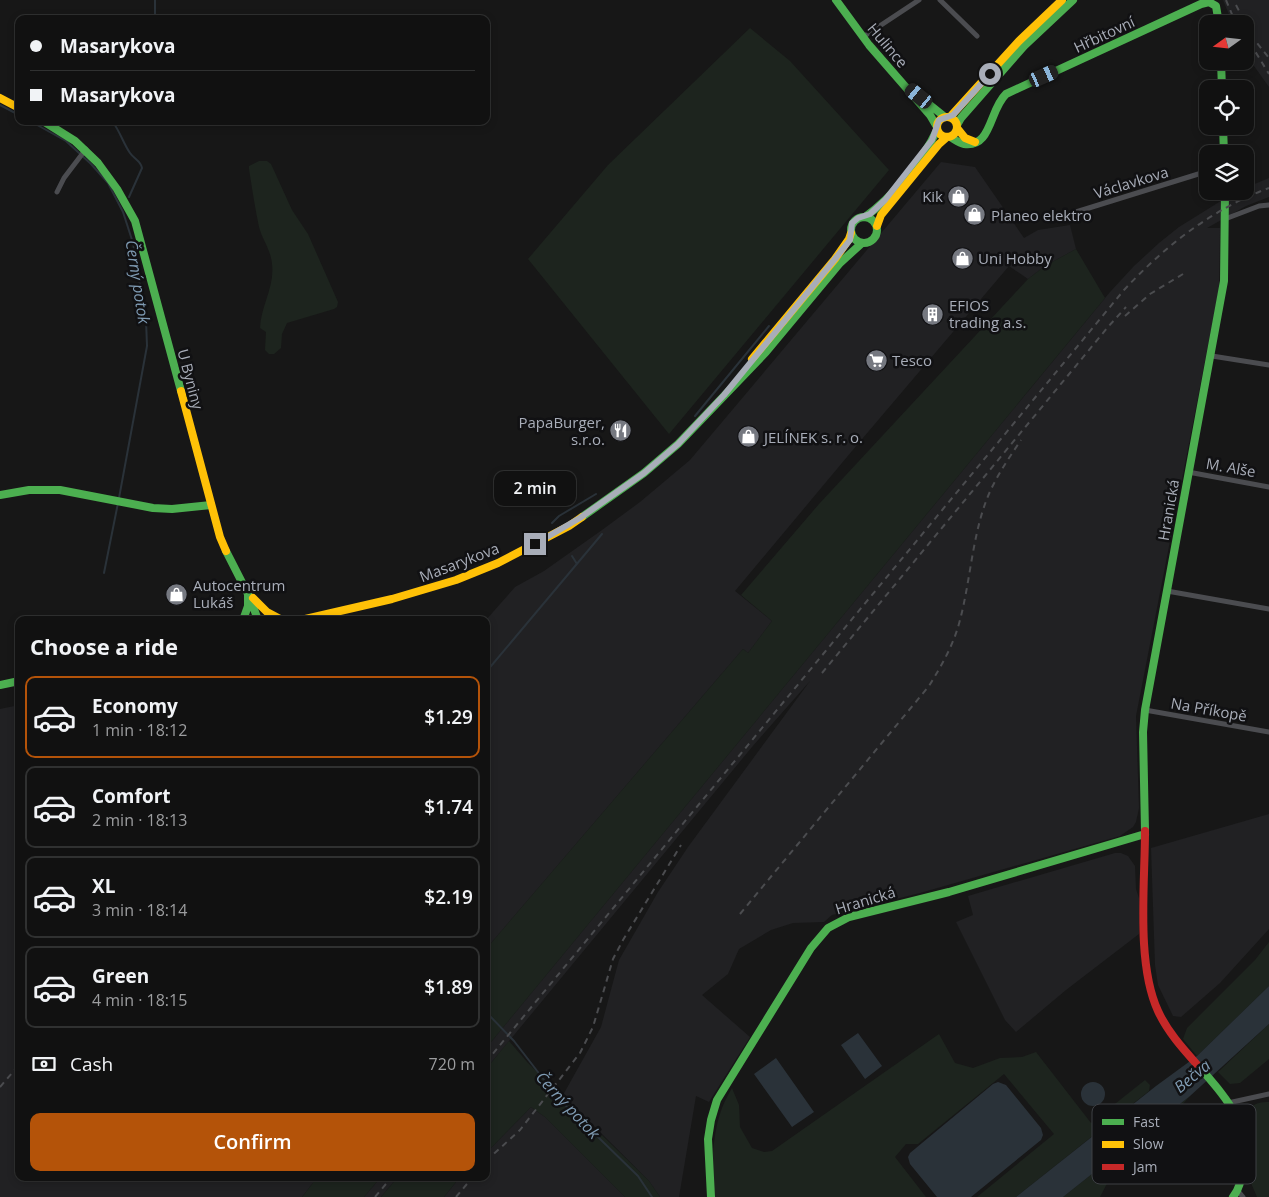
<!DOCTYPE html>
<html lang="en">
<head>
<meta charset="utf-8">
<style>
	body { margin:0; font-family:"Open Sans",sans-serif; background:#1a1a1a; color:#f1f3f6; height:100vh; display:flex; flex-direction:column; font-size:19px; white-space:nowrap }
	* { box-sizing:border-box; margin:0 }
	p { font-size:16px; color:#9c9d9f }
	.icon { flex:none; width:28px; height:28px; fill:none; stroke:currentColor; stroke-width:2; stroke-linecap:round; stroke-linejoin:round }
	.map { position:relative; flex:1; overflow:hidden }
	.sheet { position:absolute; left:15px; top:616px; width:475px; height:565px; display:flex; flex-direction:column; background:#111; border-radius:10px; box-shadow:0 2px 8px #0003,0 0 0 1px #303131 }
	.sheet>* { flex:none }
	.top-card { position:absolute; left:15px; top:15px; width:475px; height:110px; border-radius:10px; box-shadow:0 2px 8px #0003,0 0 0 1px #303131; display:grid; align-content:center; height:110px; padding:0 15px; background:#111 }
	.needle { width:32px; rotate:255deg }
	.fabs { position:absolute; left:1199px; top:15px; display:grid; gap:10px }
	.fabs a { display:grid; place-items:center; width:55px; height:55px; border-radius:10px; background:#111; box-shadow:0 2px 8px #0003,0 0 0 1px #303131; font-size:25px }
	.end { position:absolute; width:22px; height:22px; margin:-11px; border:6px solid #a8adb8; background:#111; box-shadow:0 0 0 2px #111 }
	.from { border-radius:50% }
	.bubble { position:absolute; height:35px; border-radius:10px; background:#111; box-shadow:0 2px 8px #0003,0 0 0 1px #303131; font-size:16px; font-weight:600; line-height:35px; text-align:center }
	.car { position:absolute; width:15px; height:30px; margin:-15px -8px; border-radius:6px; box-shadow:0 0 4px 1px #0007; background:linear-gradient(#222 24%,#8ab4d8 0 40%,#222 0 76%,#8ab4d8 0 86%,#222 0) }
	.top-card b { display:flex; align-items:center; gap:18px; height:48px; font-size:19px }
	.top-card b+b { border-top:1px solid #303131 }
	.top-card i { width:12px; height:12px; background:#f1f3f6 }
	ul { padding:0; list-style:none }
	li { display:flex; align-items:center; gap:15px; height:82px; margin:0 10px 8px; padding:0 5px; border:2px solid #303131; border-radius:10px }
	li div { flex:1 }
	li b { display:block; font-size:19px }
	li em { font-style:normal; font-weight:600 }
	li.active { border-color:#b45309 }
	li>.icon { width:45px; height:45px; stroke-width:1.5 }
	h2 { padding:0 15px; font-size:22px; line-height:60px }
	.pay { display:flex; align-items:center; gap:12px; height:55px; padding:0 15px; font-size:19px }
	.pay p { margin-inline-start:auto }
	.action { display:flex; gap:10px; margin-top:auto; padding:10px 15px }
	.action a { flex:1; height:58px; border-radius:10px; background:#b45309; color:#fff; font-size:20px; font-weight:600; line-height:58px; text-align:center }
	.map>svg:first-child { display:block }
	.built { fill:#212123 }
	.green { fill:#1d241e }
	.water { fill:#2a3239 }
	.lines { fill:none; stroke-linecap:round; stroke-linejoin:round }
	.stream { stroke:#2a3239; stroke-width:2 }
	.street { stroke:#4b4c50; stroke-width:5 }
	.fast { stroke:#4caf50; stroke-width:8 }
	.slow { stroke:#ffc107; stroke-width:8 }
	.jam { stroke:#c62828; stroke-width:8 }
	.rail { stroke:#4b4c4f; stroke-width:2; stroke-dasharray:6 5; stroke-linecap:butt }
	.route { stroke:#a8adb8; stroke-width:6 }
	.labels { text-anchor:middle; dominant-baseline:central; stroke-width:5; stroke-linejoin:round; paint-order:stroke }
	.street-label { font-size:15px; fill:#a8adb8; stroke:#111113 }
	.poi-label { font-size:15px; fill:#a8adb8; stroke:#111113; text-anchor:start }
	.water-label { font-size:16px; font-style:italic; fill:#7f9bb3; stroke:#111113 }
	.key { fill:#111113; stroke:#3e4045; stroke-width:1 }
	.key-label { font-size:14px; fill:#a8adb8 }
</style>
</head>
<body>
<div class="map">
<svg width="1269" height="1197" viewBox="0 0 1269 1197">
	<rect width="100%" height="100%" fill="#171717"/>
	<!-- built -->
	<path class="built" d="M1223,0H1269V87L1249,59L1245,51V24H1233Z
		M941,162L975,167L1024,238L1038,230L1070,225L1076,249L1045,266L1028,279L1009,266L857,445L735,591L772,621L748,653L743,649L486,949V620L515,587L544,571L602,530L640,502L690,460Z
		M1269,178V197L1246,206L1207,228H1220L1219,289L1136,716L1139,808L1136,822L1133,827L1120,836L920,893L832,915L824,922L793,923L771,930L739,949L728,974L702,995L750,1037L709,1102L696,1096L679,1197H660L649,1181L563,1095L601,1027L619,960L658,892L688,847L810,681L752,747L486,1069V1048L1110,292L1134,266L1159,243L1179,227L1224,199L1238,191H1245V188Z
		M19,705V1178H313V1183L302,1197H0V709Z
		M1269,814V929L1220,983L1181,1017L1173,1016L1158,985L1155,965L1151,848Z
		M1115,853H1121L1128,856L1135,866L1136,889L1139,898V934L1066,990L1016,1032L1005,1020L956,922L973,915L968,896Z
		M531,1107L545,1117L625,1197H444L456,1182L457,1178H486V1149L492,1147Z
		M380,1178H397L381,1197H364Z"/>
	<!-- green -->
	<path class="green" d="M750,28L790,61L889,170L669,434L528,259L608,165Z
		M259,161H267L271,164L292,210L308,234L338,302L337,307L334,309L287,323L282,334L281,348L274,354H269L265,350L266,332L260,328C261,306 275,286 272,264C271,250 262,239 259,227C255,208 252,188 249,169V166Z
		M1076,249L1105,298L486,1048V949L743,649L748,653L772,621L741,595L819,504L1028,279L1045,266Z
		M1269,942V986L1197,1056L1183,1039L1187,1028L1255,960Z
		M1269,1024V1059L1240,1083L1230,1084L1218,1072Z
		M939,1034L955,1063L973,1068L1000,1058L1022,1057L1036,1052L1091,1123L1145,1080L1150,1085L1149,1091L1016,1197H977L1054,1134L1004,1074L918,1144H906L895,1157L926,1197H707C716,1157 709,1125 732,1088L739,1105L740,1127L752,1148L764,1152L772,1151Z
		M509,1041L528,1063L649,1181L660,1197H625L545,1117L531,1107L492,1147L486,1149V1069Z
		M1190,1096L1155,1135L1114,1170L1100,1197H1063Z
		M1269,1102V1197H1257L1251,1183L1255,1149L1249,1111C1252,1103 1261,1102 1269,1102Z
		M313,1178H380L364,1197H302L313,1183Z
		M397,1178H457L456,1182L444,1197H381Z"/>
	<!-- water -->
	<path class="water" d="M1269,986V1024L1190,1096L1063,1197H1016L1156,1086L1197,1056Z
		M858,1033L882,1066L865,1079L841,1045Z
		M776,1058L814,1112L792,1127L754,1074Z
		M998,1082L1006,1085L1041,1128L1043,1135L1041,1140L971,1197H937L910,1164L908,1157L910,1153L993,1084Z
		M1081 1094a12 12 0 1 1 24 0a12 12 0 1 1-24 0Z"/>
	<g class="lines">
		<!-- stream -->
		<path class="stream" d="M155,19V0
			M0,105L19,115
			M30,121L66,141L91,164L108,183L123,212L133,243L146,320L147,346L119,498
			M112,121C120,131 123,143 130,153C134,159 141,161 142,168L129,197
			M695,416L769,326
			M552,523L559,516L596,494
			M572,556L577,564
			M104,573L118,503
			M486,672L602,534
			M486,1012L514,1041L558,1098L638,1176L652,1197"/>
		<!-- street -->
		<path class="street" d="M940,0L977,36
			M863,37L919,0
			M57,192L64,178L86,149
			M1063,216L1208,171
			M1225,219L1259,206L1269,205
			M1212,356L1269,365
			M1188,472L1269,487
			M1167,591L1269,609
			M1145,710L1269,732
			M1228,1103L1269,1094
			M1238,1191L1243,1197"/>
		<!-- fast -->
		<path class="fast" d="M836,0L869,45L930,115L937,127
			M1221,61L1222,89
			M920,97L945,117
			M43,121L75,141L98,163L117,189L135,221L181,391
			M957,125L961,118L1024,46L1073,0
			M1223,126L1224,154
			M950,137C954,139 959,143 964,144C992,148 989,110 1006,94L1201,4L1209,2L1216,6L1219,24
			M851 230a13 13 0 1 1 26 0a13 13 0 1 1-26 0Z
			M865,217C892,198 923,160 937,130
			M0,495L29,490H60L153,508L172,509L211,505
			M582,517L644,473L678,444L766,352L840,263L862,243
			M226,551L250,598L258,620
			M243,620L248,606V595
			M0,685L19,681
			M1145,831L1143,732L1145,710L1224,281L1225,191
			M1201,1069C1227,1099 1251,1125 1243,1168C1241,1179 1240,1188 1233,1197
			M711,1197L708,1139L711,1120L717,1100L811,948L828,928L849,917L949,892L1145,834"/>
		<!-- slow -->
		<path class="slow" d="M0,98L19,108
			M937 127a10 10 0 1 1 20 0a10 10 0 1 1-20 0Z
			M950,117L1019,41L1062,0
			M957,128L965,138L975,142
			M877,226L881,215L939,144L947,137
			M752,359L835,259L849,239L851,233
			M181,391L220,537L226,551
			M253,598L267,612L282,620
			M301,620L392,599L456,580L498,563L569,526L582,517"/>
		<!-- jam -->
		<path class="jam" d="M1145,831C1145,884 1136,963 1158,1011C1168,1033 1185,1051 1201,1069"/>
		<!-- rail -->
		<path class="rail" d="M1226,0L1236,24
			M1236,5L1253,38L1269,58
			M1250,43L1269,74
			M1125,316L1150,294L1183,274
			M822,673L1108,327L1126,307
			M740,914L929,686C942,665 954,644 960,620C970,582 972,541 985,504C993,481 1007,461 1021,440
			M486,1062L1124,290C1165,246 1212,209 1269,188
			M0,1087L19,1065
			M486,1161L520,1130L580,1053L593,1027L613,959L623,940L681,845
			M375,1197L391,1178
			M456,1197L472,1178"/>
	</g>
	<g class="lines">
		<!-- route -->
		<path class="route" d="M535,544L580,518L644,473L678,444L724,395L835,259L850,240L852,223L858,218L870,214L885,200L932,140L939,120L953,115L990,74"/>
	</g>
	<!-- icons -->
	<defs>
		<symbol id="shop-disc" viewBox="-11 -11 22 22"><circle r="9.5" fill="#757880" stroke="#111113"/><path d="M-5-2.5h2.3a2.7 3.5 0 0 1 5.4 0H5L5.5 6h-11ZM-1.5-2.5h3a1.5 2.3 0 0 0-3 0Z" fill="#fff"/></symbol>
		<symbol id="building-disc" viewBox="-11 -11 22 22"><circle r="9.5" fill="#757880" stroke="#111113"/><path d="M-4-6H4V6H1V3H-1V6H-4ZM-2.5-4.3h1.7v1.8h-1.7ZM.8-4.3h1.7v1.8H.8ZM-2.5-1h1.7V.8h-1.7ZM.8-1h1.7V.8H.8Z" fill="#fff"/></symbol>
		<symbol id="supermarket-disc" viewBox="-11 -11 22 22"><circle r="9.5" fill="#757880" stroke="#111113"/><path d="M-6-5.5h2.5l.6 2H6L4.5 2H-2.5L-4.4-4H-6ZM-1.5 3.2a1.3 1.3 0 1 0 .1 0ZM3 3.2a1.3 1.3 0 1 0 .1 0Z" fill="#fff"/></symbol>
		<symbol id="restaurant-disc" viewBox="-11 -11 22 22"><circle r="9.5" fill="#757880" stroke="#111113"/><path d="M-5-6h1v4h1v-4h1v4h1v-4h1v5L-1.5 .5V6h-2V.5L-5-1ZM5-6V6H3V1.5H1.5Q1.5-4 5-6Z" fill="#fff"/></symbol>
	</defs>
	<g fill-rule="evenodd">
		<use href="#shop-disc" x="946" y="184" width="25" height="25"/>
		<use href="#shop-disc" x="962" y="202" width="25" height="25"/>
		<use href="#shop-disc" x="950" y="246" width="25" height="25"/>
		<use href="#building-disc" x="920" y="302" width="25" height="25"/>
		<use href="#supermarket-disc" x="864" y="348" width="25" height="25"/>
		<use href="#restaurant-disc" x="608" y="418" width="25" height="25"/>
		<use href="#shop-disc" x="736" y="424" width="25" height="25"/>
		<use href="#shop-disc" x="164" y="582" width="25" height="25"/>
	</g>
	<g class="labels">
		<!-- street labels -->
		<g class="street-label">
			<text transform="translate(1104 34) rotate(-25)">Hřbitovní</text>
			<text transform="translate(888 45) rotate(50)">Hulince</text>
			<text transform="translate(1131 182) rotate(-17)">Václavkova</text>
			<text transform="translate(191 379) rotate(75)">U Byniny</text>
			<text transform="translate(1231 467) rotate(10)">M. Alše</text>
			<text transform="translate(1168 510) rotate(-80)">Hranická</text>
			<text transform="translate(459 562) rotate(-21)">Masarykova</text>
			<text transform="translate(1209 709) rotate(10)">Na Příkopě</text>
			<text transform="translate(865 900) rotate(-17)">Hranická</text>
		</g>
		<!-- poi labels -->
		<g class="poi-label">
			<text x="943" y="196" text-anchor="end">Kik</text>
			<text x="991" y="215">Planeo elektro</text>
			<text x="978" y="258">Uni Hobby</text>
			<text x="949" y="305">EFIOS<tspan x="949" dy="17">trading a.s.</tspan></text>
			<text x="892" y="360">Tesco</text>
			<text x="605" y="422" text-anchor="end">PapaBurger,<tspan x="605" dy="17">s.r.o.</tspan></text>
			<text x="764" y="437">JELÍNEK s. r. o.</text>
			<text x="193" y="585">Autocentrum<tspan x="193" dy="17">Lukáš</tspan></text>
		</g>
		<!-- water labels -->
		<g class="water-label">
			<text transform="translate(138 282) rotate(81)">Černý potok</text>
			<text transform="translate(1192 1076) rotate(-40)">Bečva</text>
			<text transform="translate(568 1105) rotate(47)">Černý potok</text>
		</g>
	</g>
	<!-- legend -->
	<rect x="1092" y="1104" width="164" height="80" rx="8" class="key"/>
	<rect x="1102" y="1119" width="22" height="6" fill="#4caf50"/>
	<rect x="1102" y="1141" width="22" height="7" fill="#ffc107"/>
	<rect x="1102" y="1164" width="22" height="6" fill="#c62828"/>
	<g class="key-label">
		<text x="1133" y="1127">Fast</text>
		<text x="1133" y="1149">Slow</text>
		<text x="1133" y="1172">Jam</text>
	</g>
</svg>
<div class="fabs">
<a><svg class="needle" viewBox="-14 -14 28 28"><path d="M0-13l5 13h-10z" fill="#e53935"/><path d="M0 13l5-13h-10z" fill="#9c9d9f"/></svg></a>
<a><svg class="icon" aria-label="locate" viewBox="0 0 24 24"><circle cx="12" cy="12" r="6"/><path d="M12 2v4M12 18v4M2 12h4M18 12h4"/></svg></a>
<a><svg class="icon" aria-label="layers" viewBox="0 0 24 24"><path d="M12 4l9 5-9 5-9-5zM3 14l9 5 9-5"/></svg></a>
</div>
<i class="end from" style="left:990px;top:74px"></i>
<i class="end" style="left:535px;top:544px"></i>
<div class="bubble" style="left:494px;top:471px;width:82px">2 min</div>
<i class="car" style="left:1044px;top:76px;rotate:66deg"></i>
<i class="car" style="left:919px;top:96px;rotate:309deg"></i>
<div class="top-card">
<b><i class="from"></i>Masarykova</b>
<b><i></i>Masarykova</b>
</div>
<section class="sheet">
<h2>Choose a ride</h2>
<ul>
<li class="active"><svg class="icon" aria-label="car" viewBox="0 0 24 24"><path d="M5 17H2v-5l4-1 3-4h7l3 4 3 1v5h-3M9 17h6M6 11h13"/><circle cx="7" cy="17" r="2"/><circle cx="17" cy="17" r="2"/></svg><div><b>Economy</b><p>1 min · 18:12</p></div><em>$1.29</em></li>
<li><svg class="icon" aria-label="car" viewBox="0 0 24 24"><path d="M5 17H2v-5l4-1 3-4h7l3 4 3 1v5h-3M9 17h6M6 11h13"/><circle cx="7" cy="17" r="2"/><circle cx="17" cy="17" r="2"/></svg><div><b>Comfort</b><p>2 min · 18:13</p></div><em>$1.74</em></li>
<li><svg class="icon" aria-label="car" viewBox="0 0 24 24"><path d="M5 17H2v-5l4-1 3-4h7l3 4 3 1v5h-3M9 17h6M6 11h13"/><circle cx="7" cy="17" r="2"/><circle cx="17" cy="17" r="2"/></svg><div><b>XL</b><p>3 min · 18:14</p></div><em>$2.19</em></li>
<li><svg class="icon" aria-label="car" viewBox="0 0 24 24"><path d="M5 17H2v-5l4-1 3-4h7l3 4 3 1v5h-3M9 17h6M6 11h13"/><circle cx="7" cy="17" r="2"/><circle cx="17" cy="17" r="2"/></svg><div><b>Green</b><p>4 min · 18:15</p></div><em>$1.89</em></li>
</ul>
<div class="pay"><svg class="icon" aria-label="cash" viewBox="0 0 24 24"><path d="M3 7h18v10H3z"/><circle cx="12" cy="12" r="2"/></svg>Cash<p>720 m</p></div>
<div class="action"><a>Confirm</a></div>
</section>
</div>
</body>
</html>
